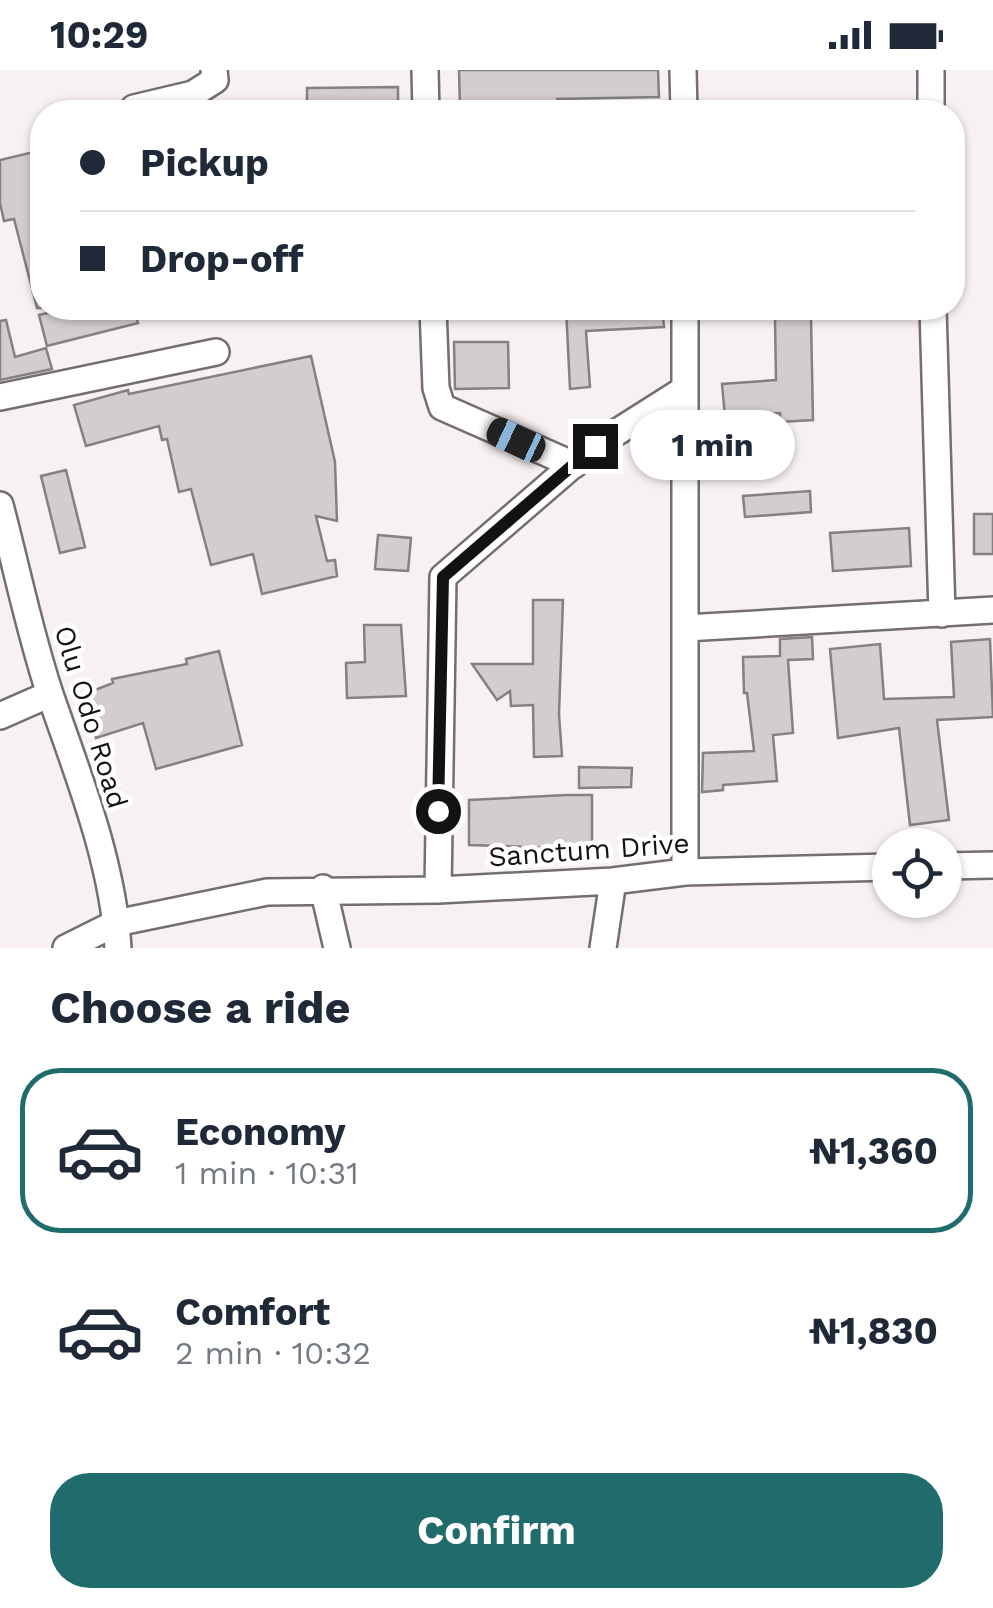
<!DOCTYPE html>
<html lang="en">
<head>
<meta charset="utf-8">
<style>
	body { margin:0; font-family:"Work Sans",sans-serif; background:#f6f6f7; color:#1f2937; height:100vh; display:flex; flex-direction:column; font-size:38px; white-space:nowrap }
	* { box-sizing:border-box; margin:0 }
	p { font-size:32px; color:#747a83 }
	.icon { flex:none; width:55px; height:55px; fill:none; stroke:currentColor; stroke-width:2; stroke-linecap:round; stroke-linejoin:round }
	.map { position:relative; height:878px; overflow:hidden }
	.drawer { display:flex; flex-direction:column; background:#fff; flex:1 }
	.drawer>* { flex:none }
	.top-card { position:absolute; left:30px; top:30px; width:935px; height:220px; border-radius:40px; box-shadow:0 2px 8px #0004; display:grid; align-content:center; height:220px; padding:0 50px; background:#fff }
	.controls { position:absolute; left:872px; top:758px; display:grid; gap:20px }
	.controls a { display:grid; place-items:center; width:90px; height:90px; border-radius:50%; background:#fff; box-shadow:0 2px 8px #0004; font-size:50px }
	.end { position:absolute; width:45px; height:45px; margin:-22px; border:12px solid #131111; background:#fff; box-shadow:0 0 0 5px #fff }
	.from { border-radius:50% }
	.bubble { position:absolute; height:70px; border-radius:35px; background:#fff; box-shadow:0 2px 8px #0004; font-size:32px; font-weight:700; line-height:70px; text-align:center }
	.car { position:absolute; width:30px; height:60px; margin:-30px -15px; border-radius:12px; box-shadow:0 0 8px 2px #0007; background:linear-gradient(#222 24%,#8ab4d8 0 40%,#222 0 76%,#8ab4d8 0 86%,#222 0) }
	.top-card b { display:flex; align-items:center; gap:35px; height:95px; font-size:38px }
	.top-card b+b { border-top:2px solid #e0e1e3 }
	.top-card i { width:25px; height:25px; background:#1f2937 }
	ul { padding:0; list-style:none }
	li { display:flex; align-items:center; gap:30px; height:165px; margin:0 20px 15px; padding:0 30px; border:5px solid transparent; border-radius:40px }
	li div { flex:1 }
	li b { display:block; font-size:38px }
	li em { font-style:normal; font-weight:700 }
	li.active { border-color:#206c6d }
	li>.icon { width:90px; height:90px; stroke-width:1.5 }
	h2 { padding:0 50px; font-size:45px; line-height:120px }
	.primary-button { display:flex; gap:20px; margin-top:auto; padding:20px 50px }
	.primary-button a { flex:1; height:115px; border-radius:40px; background:#206c6d; color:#fff; font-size:40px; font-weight:700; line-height:115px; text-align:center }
	.status { display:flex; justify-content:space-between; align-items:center; height:70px; padding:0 50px; background:#fff; direction:ltr }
	.status svg { height:28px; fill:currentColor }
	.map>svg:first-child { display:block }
	.building { fill:#d4cdce; stroke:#868080; stroke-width:2.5 }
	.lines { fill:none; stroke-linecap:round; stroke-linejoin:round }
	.street-casing { stroke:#746e6e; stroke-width:30 }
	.street { stroke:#fff; stroke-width:25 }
	.route { stroke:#131111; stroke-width:12 }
	.labels { text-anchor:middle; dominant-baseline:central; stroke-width:9; stroke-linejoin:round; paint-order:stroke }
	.street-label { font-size:28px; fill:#131111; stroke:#fff }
</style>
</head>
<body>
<div class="status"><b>10:29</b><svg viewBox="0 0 49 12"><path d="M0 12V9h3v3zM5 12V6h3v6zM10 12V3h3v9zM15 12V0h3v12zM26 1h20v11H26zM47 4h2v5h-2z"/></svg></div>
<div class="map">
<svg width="993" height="878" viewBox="0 0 993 878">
	<rect width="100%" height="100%" fill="#f8f1f1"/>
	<!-- building -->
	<path class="building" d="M459,0H658L659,27L557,29V38H460Z
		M398,17V42H307V18Z
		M42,80V238H37L14,149L4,151L0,133V90Z
		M70,238H134L138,253L47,276L39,245Z
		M566,238H662L664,257L586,261L590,317L570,319Z
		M811,248L813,350L780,352V343L725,347L722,314L776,310L775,249Z
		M6,250L15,287L46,278L52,299L0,310V251Z
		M454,272H508L509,318L455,319Z
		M311,286L335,392L337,451L316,446L327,491L335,490L337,506L262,524L253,484L211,495L191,419L179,422L167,369L162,370L159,356L86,376L74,335L128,320L129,324Z
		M66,400L85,477L60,483L41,406Z
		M810,421L811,442L745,447L743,426Z
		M974,444H993V484H974Z
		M909,458L911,496L833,501L830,463Z
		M378,465L411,468L408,501L375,499Z
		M533,530H563L559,644L562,686L534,687L533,635L511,636L510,621L497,630L472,594H533Z
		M364,555H401L406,626L347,628L346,593L365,592Z
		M812,567L813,589L788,590L793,663L773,665L777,711L723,715V720L702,722L703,683L754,681L747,623H744L743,587L780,586V569Z
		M990,569L993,647L937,650L949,750L910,755L899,658L838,668L830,579L880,574L884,629L954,627L951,572Z
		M219,581L242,675L156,699L143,653L96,668L82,625L113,613L112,609L187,594L186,589Z
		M579,697L632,698L631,717L579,718Z
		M566,725H592V779L469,775V730Z"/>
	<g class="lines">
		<defs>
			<path id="street" d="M425,0L426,42
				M683,0L684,42
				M931,0V42
				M134,38L193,24L215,10L214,0
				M433,238L436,318L442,337L574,395
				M685,238V802
				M933,238L942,544
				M0,327L216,282
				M0,435C17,499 30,565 51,627C79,708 113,792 118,878
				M686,558L993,540
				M0,646L50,624
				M945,796L993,795
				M323,818L337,878
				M438,820L443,507L595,376L685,319
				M66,878L116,853L267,822L438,820L613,811L685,802L890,797
				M603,878L613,811"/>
		</defs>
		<!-- street casing -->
		<use href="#street" class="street-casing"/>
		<!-- street -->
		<use href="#street" class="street"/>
	</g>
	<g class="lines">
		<!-- route -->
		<path class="route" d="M438,741L443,507L595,376"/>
	</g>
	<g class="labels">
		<!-- street labels -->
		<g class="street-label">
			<text transform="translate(91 647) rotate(73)">Olu Odo Road</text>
			<text transform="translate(589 780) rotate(-4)">Sanctum Drive</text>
		</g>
	</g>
</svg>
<div class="controls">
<a><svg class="icon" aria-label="locate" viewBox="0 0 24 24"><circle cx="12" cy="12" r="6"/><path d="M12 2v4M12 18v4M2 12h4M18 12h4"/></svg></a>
</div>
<i class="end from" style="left:438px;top:741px"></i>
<i class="end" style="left:595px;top:376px"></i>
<div class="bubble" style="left:630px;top:340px;width:165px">1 min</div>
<i class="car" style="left:516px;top:370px;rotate:295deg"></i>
<div class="top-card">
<b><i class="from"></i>Pickup</b>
<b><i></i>Drop-off</b>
</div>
</div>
<section class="drawer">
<h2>Choose a ride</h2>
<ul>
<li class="active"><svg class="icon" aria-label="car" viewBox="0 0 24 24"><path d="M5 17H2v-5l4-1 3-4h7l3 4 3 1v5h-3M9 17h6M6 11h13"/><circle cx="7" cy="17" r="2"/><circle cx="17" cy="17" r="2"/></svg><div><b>Economy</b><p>1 min · 10:31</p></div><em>₦1,360</em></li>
<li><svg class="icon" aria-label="car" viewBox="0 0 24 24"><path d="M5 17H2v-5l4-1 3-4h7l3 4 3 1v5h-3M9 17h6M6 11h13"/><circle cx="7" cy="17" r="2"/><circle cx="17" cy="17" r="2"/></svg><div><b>Comfort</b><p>2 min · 10:32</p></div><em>₦1,830</em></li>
</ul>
<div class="primary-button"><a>Confirm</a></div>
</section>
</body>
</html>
